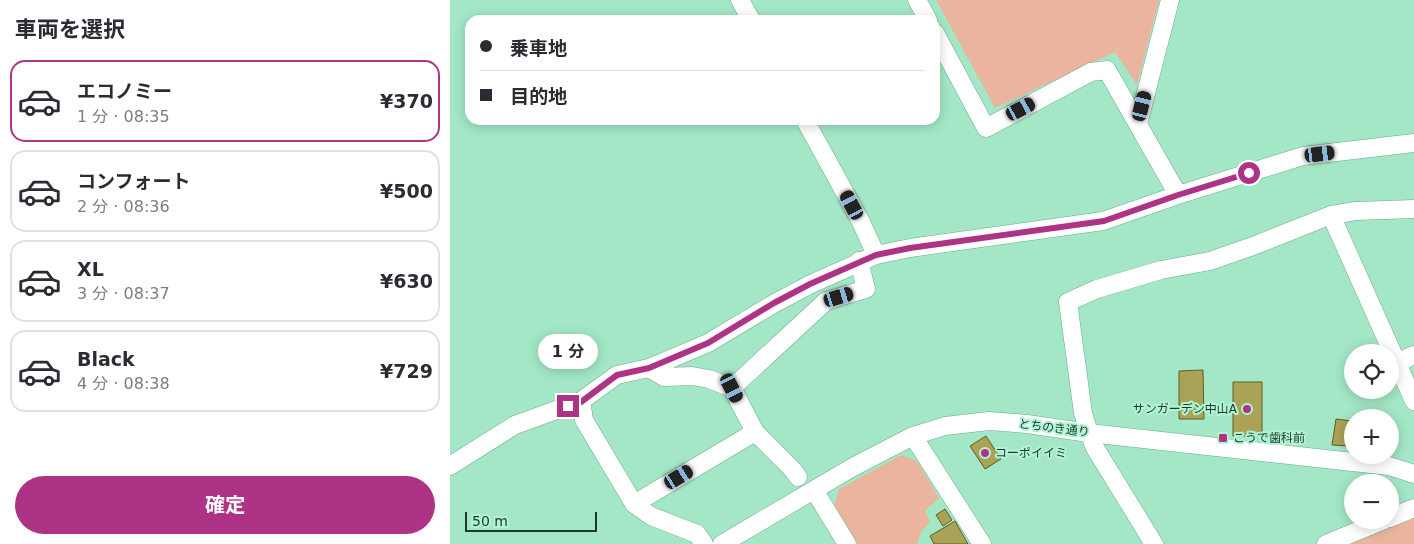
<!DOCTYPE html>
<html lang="ja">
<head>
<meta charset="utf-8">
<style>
	body { margin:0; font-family:"DejaVu Sans","Noto Sans JP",sans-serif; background:#f2f2f3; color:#2b2b33; height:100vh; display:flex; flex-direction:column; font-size:19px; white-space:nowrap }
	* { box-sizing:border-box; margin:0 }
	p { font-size:16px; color:#7c7c81 }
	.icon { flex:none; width:28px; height:28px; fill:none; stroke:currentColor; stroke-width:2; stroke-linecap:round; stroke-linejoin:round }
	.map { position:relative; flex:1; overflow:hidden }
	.sheet { display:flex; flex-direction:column; background:#fff; width:450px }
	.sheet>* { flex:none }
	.top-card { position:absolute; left:15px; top:15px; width:475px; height:110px; border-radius:15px; box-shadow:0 2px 12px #0003; display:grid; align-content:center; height:110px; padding:0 15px; background:#fff }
	.controls { position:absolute; left:894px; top:344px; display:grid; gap:10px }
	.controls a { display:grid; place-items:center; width:55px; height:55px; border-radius:50%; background:#fff; box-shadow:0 2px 12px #0003; font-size:25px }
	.scale { position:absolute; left:15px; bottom:12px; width:132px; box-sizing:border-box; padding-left:5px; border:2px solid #1d382c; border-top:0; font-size:14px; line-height:18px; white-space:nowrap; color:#1d382c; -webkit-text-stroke:4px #b0f4d3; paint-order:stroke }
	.end { position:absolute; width:22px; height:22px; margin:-11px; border:6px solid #ae3386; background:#fff; box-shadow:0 0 0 2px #fff }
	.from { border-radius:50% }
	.bubble { position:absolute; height:35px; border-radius:18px; background:#fff; box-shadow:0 2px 12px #0003; font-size:16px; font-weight:700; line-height:35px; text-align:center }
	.car { position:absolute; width:15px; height:30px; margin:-15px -8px; border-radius:6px; box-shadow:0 0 4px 1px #0007; background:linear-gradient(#222 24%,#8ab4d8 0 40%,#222 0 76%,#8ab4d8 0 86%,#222 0) }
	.top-card b { display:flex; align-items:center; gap:18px; height:48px; font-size:19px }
	.top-card b+b { border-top:1px solid #e1e1e2 }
	.top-card i { width:12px; height:12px; background:#2b2b33 }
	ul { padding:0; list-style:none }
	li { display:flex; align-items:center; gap:15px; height:82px; margin:0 10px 8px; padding:0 5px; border:2px solid #e1e1e2; border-radius:15px }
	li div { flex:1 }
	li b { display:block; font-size:19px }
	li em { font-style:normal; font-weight:700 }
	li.current { border-color:#ae3386 }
	li>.icon { width:45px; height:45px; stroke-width:1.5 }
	h2 { padding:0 15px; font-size:22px; line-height:60px }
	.action { display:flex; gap:10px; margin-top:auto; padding:10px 15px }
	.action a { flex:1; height:58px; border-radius:30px; background:#ae3386; color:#fff; font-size:20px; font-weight:700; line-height:58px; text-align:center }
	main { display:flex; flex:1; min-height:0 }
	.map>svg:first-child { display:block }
	.green { fill:#eab49e }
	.building { fill:#aaa357; stroke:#625c1f }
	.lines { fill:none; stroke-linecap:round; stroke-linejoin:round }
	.minor-casing { stroke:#6aab8d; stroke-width:19 }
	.minor { stroke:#fff; stroke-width:18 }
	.route { stroke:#ae3386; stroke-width:6 }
	.poi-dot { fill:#ae3386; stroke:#b0f4d3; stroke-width:2 }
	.labels { text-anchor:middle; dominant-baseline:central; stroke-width:4; stroke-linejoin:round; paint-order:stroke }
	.poi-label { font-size:12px; fill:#1d382c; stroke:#b0f4d3; text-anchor:start }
	.street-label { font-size:12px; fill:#1d382c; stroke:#b0f4d3 }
</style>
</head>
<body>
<main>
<section class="sheet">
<h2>車両を選択</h2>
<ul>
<li class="current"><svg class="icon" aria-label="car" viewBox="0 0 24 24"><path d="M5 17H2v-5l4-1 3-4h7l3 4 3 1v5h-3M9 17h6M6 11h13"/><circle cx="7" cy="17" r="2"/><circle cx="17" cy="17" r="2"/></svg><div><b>エコノミー</b><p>1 分 · 08:35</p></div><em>¥370</em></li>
<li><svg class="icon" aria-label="car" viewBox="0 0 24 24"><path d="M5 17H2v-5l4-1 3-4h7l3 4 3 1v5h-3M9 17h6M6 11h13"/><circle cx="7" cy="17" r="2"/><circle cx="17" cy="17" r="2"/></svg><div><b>コンフォート</b><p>2 分 · 08:36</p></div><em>¥500</em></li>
<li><svg class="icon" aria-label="car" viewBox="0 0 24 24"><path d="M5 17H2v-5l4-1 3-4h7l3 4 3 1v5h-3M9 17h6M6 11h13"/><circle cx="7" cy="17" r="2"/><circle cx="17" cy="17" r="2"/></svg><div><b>XL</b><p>3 分 · 08:37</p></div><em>¥630</em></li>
<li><svg class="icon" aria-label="car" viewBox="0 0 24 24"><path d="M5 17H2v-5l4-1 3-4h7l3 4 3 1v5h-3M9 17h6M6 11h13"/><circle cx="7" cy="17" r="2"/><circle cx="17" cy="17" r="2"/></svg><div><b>Black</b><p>4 分 · 08:38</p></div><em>¥729</em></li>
</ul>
<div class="action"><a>確定</a></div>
</section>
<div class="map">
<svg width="964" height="544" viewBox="0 0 964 544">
	<rect width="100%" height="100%" fill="#a3e7c6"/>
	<!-- green -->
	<path class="green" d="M486,0H709L687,85L665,52L545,108Z
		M451,455L467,461L489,498L475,511L480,522L471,532L467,544H408L384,505L389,489Z
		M964,514V544H887Z"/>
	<!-- building -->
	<path class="building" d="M753,370L754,419H729V371Z
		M783,382H812V436H783Z
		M886,419L902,421V435H900L898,446L882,445Z
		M536,436L551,459L535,469L520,446Z
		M495,509L502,520L493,526L486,515Z
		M505,521L518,544H484L480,536Z"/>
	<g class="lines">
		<defs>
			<path id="minor" d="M290,0L301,20
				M467,0L478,20
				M485,33L536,128L641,72L657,70L728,195
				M355,120L411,222L426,255
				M688,124L720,0
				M881,215L964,401
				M947,363L964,355
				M199,368L214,377L242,376L259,379L282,388
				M131,401L134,420L184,504L201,516L247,534L254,544
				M305,432L343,470L348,477
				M463,436L532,544
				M0,466L65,425L131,401L167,375L199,368L258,343L325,303L361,284L426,255L460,248L653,221L728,195L853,156L964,143
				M364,490L397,544
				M184,504L305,432L282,388L376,301L416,289L409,261
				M940,518L964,508
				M272,544L403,467L463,436L495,426L539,421L577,424L639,433L939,466L964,474
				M704,544L645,448L639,433L633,413L618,302L647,289L711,270L760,261L803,246L881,215L906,211L964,209
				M876,544L934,520"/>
		</defs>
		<!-- minor casing -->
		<use href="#minor" class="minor-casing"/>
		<!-- minor -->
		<use href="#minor" class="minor"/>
	</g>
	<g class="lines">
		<!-- route -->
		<path class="route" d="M118,406L131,402L167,375L199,368L258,343L324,303L360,284L426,255L460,248L654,221L728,195L799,173"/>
	</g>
	<!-- markers -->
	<g class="poi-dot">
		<circle cx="797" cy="409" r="5"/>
		<rect x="768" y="433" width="10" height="10" rx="2.5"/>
		<circle cx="535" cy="453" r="5"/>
	</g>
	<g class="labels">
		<!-- poi labels -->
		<g class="poi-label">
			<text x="787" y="409" text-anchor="end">サンガーデン中山A</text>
			<text x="783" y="438">こうで歯科前</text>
			<text x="545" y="453">コーポイイミ</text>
		</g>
		<!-- street labels -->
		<g class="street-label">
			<text transform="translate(604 428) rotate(7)">とちのき通り</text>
		</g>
	</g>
</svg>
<div class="controls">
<a><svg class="icon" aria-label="locate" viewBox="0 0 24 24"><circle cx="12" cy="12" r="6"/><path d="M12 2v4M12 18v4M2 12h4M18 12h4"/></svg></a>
<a>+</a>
<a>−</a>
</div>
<div class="scale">50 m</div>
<i class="end from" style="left:799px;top:173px"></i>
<i class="end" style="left:118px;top:406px"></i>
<div class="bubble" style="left:88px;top:334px;width:60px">1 分</div>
<i class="car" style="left:692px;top:106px;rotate:14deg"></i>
<i class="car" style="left:571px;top:109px;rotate:62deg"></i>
<i class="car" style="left:870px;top:154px;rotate:83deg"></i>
<i class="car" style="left:402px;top:205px;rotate:332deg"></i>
<i class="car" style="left:389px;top:297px;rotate:73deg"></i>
<i class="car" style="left:282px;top:388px;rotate:153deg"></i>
<i class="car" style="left:229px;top:477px;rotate:59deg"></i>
<div class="top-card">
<b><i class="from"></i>乗車地</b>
<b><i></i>目的地</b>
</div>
</div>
</main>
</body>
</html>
